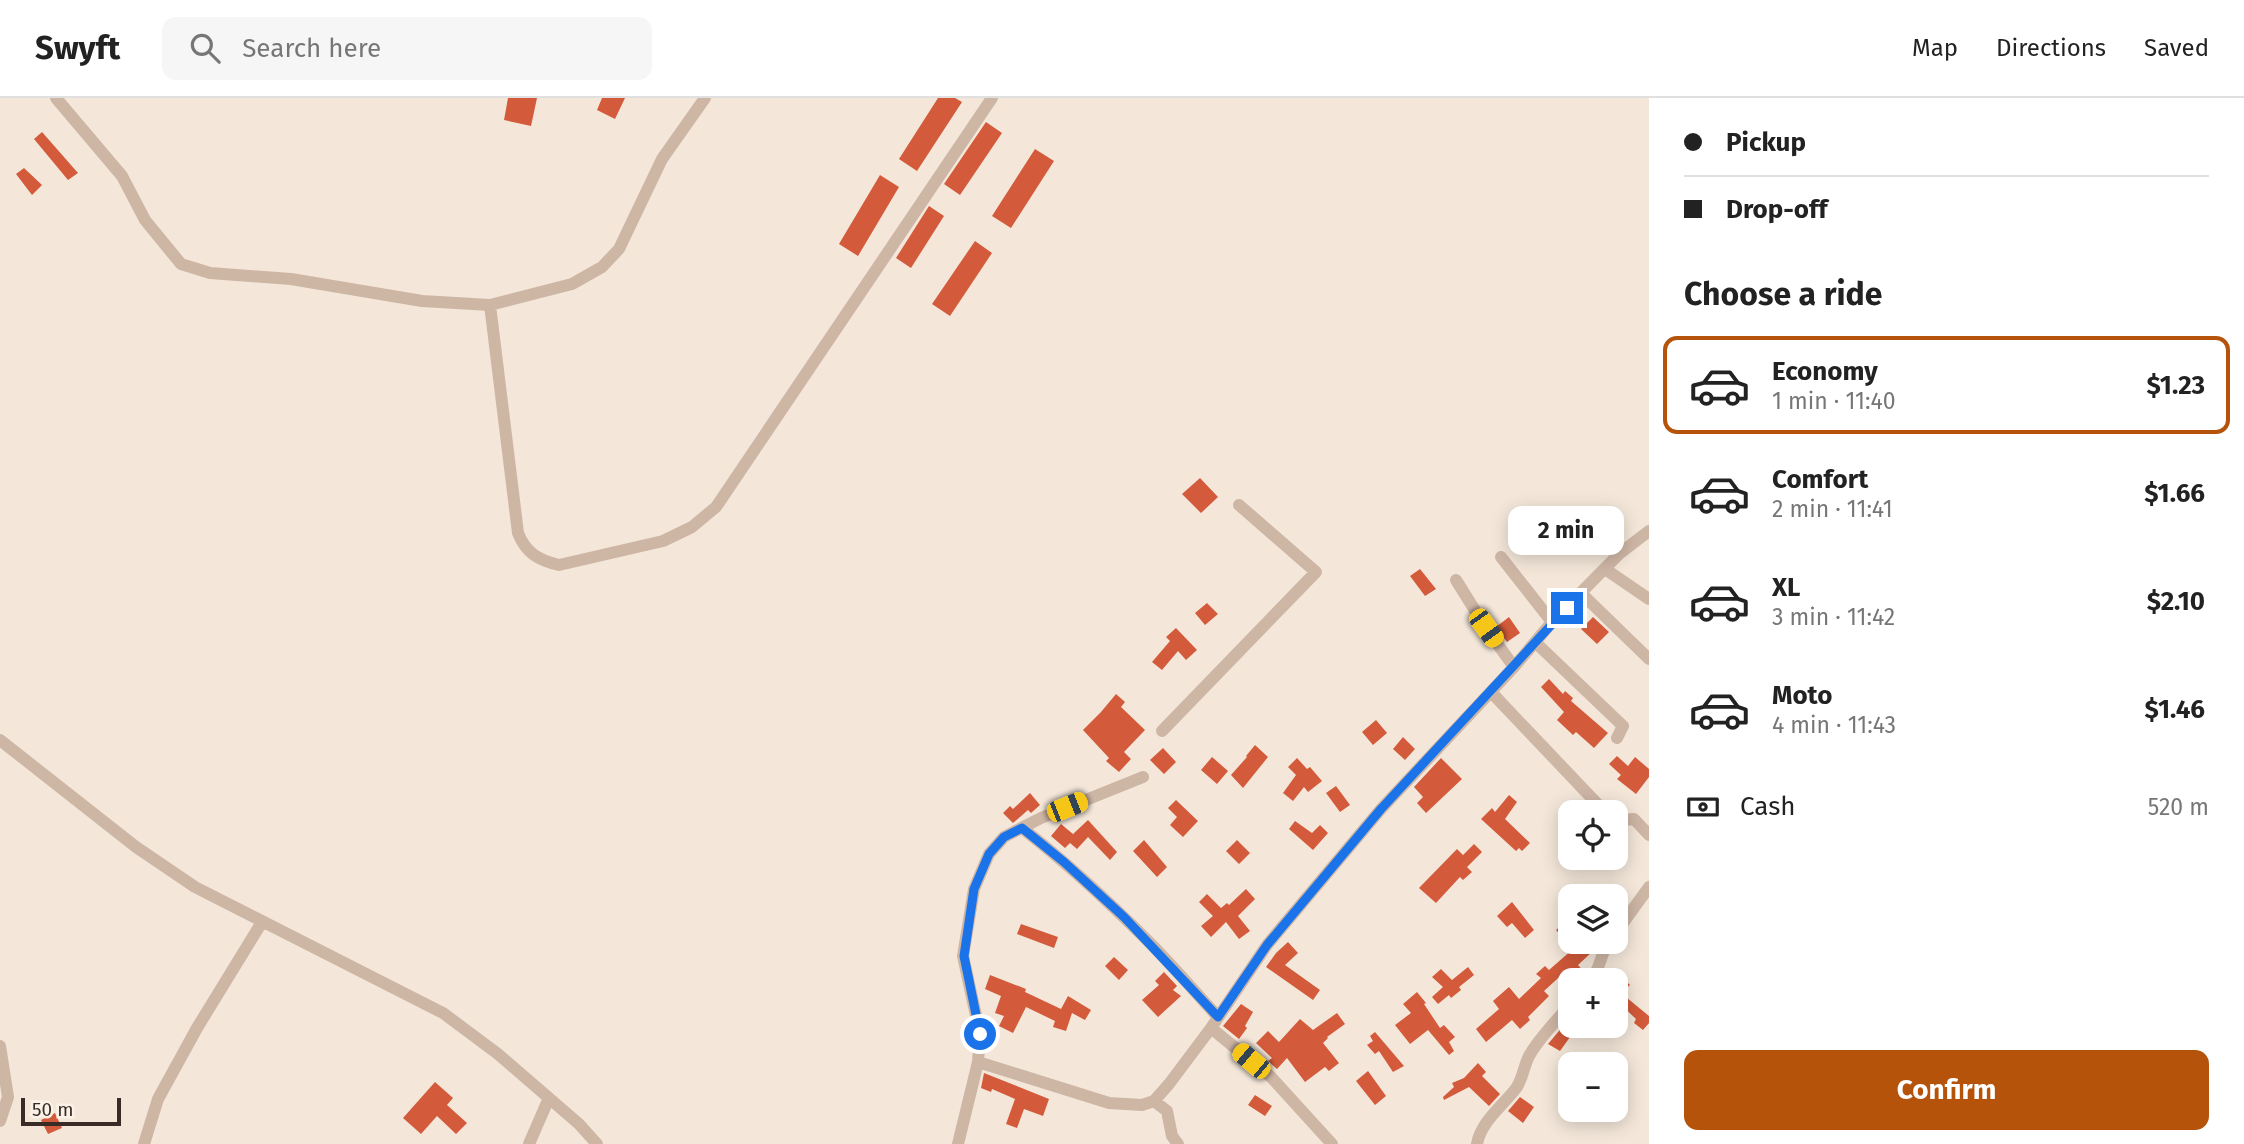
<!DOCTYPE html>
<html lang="en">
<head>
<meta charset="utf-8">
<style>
	body { margin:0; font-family:"Fira Sans",sans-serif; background:#f6f6f6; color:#222; height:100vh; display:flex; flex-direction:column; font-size:26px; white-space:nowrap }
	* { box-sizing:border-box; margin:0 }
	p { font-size:23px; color:#767676 }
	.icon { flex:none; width:38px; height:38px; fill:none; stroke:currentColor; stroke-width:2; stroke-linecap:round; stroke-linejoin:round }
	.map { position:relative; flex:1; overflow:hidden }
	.sheet { display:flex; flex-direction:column; background:#fff; width:595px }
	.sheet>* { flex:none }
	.banner { display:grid; align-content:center; height:154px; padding:0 35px; background:#fff }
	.controls { position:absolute; left:1558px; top:702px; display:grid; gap:14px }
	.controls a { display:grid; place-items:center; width:70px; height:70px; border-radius:14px; background:#fff; box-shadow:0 4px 18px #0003; font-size:35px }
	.scale { position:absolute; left:21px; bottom:18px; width:100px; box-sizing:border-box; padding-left:7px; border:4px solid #392c27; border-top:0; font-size:19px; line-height:24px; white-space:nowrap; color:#392c27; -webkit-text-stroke:5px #fbf2e7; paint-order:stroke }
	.end { position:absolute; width:32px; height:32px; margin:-16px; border:9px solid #1a73e8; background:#fff; box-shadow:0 0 0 4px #fff }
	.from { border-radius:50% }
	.bubble { position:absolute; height:49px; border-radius:14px; background:#fff; box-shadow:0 4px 18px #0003; font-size:23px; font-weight:700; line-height:49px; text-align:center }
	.car { position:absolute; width:21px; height:42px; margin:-21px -10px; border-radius:9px; box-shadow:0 0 5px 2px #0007; background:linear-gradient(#f5c518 24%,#345 0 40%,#f5c518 0 76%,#345 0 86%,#f5c518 0) }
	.banner b { display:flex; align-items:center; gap:24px; height:66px; font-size:26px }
	.banner b+b { border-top:2px solid #e0e0e0 }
	.banner i { width:18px; height:18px; background:#222 }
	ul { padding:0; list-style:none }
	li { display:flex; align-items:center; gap:21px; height:98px; margin:0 14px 10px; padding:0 21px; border:4px solid transparent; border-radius:14px }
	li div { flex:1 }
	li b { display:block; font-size:26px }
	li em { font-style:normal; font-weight:700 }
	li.active { border-color:#b45309 }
	li>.icon { width:63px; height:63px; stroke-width:1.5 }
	h2 { padding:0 35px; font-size:32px; line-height:84px }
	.pay { display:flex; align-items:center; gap:18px; height:77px; padding:0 35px; font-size:26px }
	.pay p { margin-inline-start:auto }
	.primary-button { display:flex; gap:14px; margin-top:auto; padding:14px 35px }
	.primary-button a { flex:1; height:80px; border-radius:14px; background:#b45309; color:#fff; font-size:28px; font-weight:700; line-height:80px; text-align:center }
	header { display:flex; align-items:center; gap:42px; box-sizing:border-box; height:98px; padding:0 35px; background:#fff; border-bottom:2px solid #e0e0e0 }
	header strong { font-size:33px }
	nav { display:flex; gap:38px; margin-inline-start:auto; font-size:24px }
	.search { width:490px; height:63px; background:#f6f6f6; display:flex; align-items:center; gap:18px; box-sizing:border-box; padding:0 24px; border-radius:14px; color:#767676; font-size:26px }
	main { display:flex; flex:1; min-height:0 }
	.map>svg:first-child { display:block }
	.building { fill:#d35a3a }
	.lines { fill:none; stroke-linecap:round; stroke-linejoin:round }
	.minor { stroke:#ceb6a5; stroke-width:12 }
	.route { stroke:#1a73e8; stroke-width:9 }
</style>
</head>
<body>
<header>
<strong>Swyft</strong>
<div class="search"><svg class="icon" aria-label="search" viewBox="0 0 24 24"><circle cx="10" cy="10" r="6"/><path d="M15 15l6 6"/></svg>Search here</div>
<nav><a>Map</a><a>Directions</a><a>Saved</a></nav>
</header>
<main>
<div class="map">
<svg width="1649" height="1046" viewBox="0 0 1649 1046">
	<rect width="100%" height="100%" fill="#f4e7da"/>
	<!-- building -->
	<path class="building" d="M508,0H537L531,28L504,22Z
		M602,0H625L615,21L597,12Z
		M938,0H955L962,4L917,73L899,61Z
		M986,24L1002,35L960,97L944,86Z
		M42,34L78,75L68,82L34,41Z
		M1035,51L1054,63L1011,130L992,118Z
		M24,70L42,87L32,97L16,76Z
		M880,77L899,89L858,158L839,146Z
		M929,108L944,118L911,170L896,160Z
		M975,143L992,155L950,218L932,206Z
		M1200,380L1218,399L1201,415L1182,396Z
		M1420,471L1436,491L1425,498L1410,478Z
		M1207,505L1218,516L1205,527L1195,515Z
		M1509,519L1520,535L1507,544L1496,529Z
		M1593,519L1609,534L1597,546L1581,531Z
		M1176,530L1197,552L1186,562L1178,553L1162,572L1152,564L1170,543L1166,539Z
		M1549,581L1563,596L1565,593L1573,600L1571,603L1608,635L1594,650L1576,634L1573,637L1557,622L1564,614L1541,589Z
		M1116,596L1125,604L1121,609L1145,632L1124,654L1131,661L1119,674L1106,663L1109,660L1083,632L1101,614Z
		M1376,622L1387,635L1373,647L1362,634Z
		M1403,639L1415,651L1405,662L1393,651Z
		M1255,647L1268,659L1243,690L1231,677L1247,659L1246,658Z
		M1163,650L1176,664L1164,676L1150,662Z
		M1617,658L1628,668L1635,659L1649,671V679L1636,696L1617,681L1621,677L1609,666Z
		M1212,659L1228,673L1217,686L1201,672Z
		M1297,660L1307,671L1310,669L1322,683L1308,694L1304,689L1293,703L1283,695L1296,677L1288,669Z
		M1441,660L1462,681L1426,715L1417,705L1423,699L1414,689Z
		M1336,688L1350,707L1340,714L1326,695Z
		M1030,695L1040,707L1031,715L1028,712L1013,725L1003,715L1010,708L1013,711Z
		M1509,697L1517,704L1505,721L1530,745L1522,753L1519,750L1516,753L1481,721L1492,710L1495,714Z
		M1176,702L1198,723L1183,739L1170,727L1177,719L1168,710Z
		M1088,722L1117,754L1110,762L1088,739L1077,751L1070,745L1065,750L1051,738L1061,726L1073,736Z
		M1295,723L1312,735L1320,727L1328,735L1313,752L1289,731Z
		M1144,742L1167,769L1157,779L1133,753Z
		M1237,742L1250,755L1239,766L1226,753Z
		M1474,746L1482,754L1467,769L1472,774L1463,782L1460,779L1436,805L1419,790L1457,751L1463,757Z
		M1246,791L1255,801L1238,818L1250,833L1239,841L1226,824L1211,839L1201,828L1213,818L1199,804L1207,796L1221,810L1227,805L1229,807Z
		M1512,804L1534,832L1525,840L1512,825L1507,829L1497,818Z
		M1570,820V844H1583L1592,854L1578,867L1585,875L1582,882H1577L1568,871L1544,893L1549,898L1528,919L1530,922L1520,931L1512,922L1486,944L1476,931L1499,911L1493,903L1509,889L1519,901L1541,880L1536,876L1545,868L1549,872L1573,851L1556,832Z
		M1021,826L1058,839L1054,850L1017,836Z
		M1288,844L1298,855L1285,867L1320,892L1313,902L1266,869L1276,855Z
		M1114,859L1128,872L1119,882L1105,868Z
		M1468,869L1474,877L1459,889L1461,892L1451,900L1449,897L1438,906L1432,899L1443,889L1432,879L1441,871L1452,882Z
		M1164,874L1177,888L1173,892L1181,898L1158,919L1142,902L1159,887L1155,883Z
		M990,877L1026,891L1025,894L1061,911L1068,898L1091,912L1085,922L1072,915L1066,933L1053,929L1055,923L1026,909L1013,935L999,928L1004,918L995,915L1001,898L985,891Z
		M1622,879L1630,887L1621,895L1649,918V925L1643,932L1634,925L1636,921L1615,901V886Z
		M1417,894L1426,905L1424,906L1440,930L1444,927L1455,939L1449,944L1454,953L1449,957L1428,932L1410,946L1395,927L1411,915L1403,906Z
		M1241,906L1253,914L1245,928L1247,930L1239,941L1223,928Z
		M1337,915L1345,926L1327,939L1328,940L1323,945L1339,965L1329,973L1325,969L1305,984L1287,960L1277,971L1268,963L1272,960L1256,945L1268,933L1279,944L1300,921L1313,932Z
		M1570,920V928H1578L1560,953L1548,946Z
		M1375,934L1404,968L1393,974L1379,953L1375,956L1367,947L1373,943L1370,938Z
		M1478,965L1486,974L1482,978L1500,996L1489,1008L1469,989L1444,1002L1443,999L1454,989L1452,985L1464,980Z
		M1368,973L1386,998L1375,1007L1356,983Z
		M984,975L1049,1001L1043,1018L1024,1011L1017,1030L1006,1026L1015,1001L992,991L991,994L981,990Z
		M435,984L453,1000L447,1007L467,1025L456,1036L437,1018L421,1036L403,1020Z
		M1255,997L1272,1008L1265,1018L1248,1007Z
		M1520,999L1534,1009L1523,1025L1508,1013Z
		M55,1015L62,1030L48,1036L41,1022Z"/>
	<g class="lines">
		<!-- minor -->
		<path class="minor" d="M56,0L122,78L145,122L181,166L210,175L291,181L422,203L490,207L572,186L602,169L619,151L662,61L705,0
			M490,207L518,435C526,455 538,462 559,467L663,443L692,429L716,409L992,0
			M1501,459L1552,524
			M1605,471L1649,501
			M1456,482L1486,530L1514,569
			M1581,495L1649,561
			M1535,544L1623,628L1617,640
			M1491,594L1605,714
			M1162,633L1316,474L1239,407
			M0,642L136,749L195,789L443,915L498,956L579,1026L597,1046
			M1615,725L1617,727L1623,722L1634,721L1649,737
			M1022,730C1067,765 1109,804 1149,844C1173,868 1195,894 1218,919
			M1615,836L1649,789
			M1591,882C1601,870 1600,856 1609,844
			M1211,930L1271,979L1332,1046
			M0,948L8,999L0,1023
			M978,964L1109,1005L1142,1007L1154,1003L1169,986L1211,930L1267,847L1381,711L1514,569L1552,524L1619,456L1649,433
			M1154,1003L1167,1013L1172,1038L1178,1046
			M144,1046L158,1001L197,930L262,824
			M529,1046L549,1000
			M958,1046L978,964L980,936L963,858L974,791L989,756L1004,739L1041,720L1143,679
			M1477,1046C1481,1023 1503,1008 1517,989C1523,979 1524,968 1529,958C1539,940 1556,923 1570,907"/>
	</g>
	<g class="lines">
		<!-- route -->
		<path class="route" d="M980,936L964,858L974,791L989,756L1004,739L1022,730L1064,764L1124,819L1218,919L1267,847L1381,711L1567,510"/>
	</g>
</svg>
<div class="controls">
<a><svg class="icon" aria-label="locate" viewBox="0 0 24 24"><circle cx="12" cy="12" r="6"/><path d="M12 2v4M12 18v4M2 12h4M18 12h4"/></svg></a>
<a><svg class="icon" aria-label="layers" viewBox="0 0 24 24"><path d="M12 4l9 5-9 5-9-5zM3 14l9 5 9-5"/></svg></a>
<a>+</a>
<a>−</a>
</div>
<div class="scale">50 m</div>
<i class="end from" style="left:980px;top:936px"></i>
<i class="end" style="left:1567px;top:510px"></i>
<div class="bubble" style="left:1508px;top:408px;width:116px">2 min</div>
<i class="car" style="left:1486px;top:530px;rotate:144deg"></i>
<i class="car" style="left:1067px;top:709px;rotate:68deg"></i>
<i class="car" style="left:1251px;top:963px;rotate:310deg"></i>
</div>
<section class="sheet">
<div class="banner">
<b><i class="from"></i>Pickup</b>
<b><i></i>Drop-off</b>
</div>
<h2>Choose a ride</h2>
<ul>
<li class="active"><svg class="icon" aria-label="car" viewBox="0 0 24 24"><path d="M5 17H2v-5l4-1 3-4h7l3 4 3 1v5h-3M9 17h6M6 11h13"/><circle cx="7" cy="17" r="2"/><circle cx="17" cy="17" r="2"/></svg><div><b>Economy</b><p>1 min · 11:40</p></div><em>$1.23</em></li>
<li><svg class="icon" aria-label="car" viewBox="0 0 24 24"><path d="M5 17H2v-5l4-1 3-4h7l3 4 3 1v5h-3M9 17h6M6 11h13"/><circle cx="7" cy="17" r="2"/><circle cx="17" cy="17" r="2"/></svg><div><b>Comfort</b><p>2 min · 11:41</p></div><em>$1.66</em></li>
<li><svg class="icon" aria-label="car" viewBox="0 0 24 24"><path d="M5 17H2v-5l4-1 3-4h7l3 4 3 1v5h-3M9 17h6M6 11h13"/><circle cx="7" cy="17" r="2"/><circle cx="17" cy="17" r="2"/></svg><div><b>XL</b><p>3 min · 11:42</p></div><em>$2.10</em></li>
<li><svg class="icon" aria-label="car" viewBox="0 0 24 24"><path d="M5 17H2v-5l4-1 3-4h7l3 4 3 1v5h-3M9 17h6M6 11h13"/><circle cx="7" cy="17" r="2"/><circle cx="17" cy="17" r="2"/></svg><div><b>Moto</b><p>4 min · 11:43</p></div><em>$1.46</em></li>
</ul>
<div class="pay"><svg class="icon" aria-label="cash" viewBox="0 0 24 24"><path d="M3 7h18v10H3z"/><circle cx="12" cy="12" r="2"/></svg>Cash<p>520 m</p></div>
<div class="primary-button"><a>Confirm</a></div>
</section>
</main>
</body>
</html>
